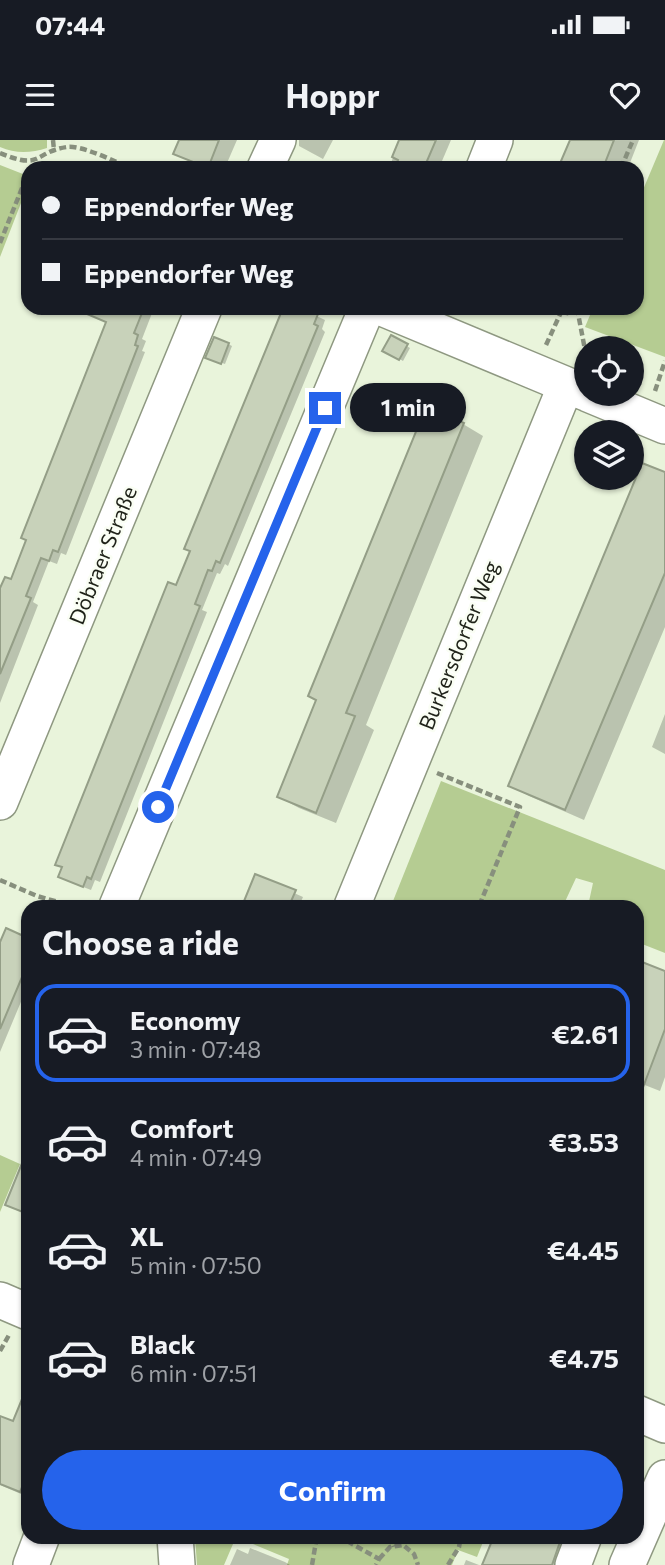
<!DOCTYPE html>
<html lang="en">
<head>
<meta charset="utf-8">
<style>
	body { margin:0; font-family:Commissioner,sans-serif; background:#242831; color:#f1f3f6; height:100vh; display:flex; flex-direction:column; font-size:26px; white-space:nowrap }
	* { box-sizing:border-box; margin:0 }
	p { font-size:23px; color:#9ea1a6 }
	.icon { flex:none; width:38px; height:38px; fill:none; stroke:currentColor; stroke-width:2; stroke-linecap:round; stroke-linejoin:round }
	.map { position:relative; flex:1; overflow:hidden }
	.sheet { position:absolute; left:21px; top:760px; width:623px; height:644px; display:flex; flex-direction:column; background:#171b24; border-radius:21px; box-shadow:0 2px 5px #0004 }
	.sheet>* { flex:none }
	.top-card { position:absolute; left:21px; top:21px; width:623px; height:154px; border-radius:21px; box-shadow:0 2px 5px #0004; display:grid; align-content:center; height:154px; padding:0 21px; background:#171b24 }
	.controls { position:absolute; left:574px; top:196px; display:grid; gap:14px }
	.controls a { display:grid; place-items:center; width:70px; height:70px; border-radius:50%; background:#171b24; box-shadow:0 2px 5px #0004; font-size:35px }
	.end { position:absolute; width:32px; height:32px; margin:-16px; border:9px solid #2563eb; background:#fff; box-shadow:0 0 0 4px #fff }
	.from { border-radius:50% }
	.bubble { position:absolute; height:49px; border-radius:24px; background:#171b24; box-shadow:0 2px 5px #0004; font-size:23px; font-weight:700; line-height:49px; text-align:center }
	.top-card b { display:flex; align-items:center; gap:24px; height:66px; font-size:26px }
	.top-card b+b { border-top:2px solid #363941 }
	.top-card i { width:18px; height:18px; background:#f1f3f6 }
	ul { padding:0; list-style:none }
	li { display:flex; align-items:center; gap:21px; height:98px; margin:0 14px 10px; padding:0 7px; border:4px solid transparent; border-radius:21px }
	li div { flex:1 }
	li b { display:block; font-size:26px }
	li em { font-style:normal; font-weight:700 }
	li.active { border-color:#2563eb }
	li>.icon { width:63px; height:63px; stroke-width:1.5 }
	h2 { padding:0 21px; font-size:32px; line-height:84px }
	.action { display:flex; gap:14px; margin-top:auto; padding:14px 21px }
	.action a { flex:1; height:80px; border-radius:42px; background:#2563eb; color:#fff; font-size:28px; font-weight:700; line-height:80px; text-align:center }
	.status { display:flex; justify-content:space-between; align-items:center; height:49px; padding:0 35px; background:#171b24; direction:ltr }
	.status svg { height:19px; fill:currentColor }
	header { display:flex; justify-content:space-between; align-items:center; height:91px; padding:0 21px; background:#171b24; font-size:32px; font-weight:700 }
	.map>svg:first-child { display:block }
	.green { fill:#b5cc92 }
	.shadow { fill:#0003 }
	.building { fill:#c8d2ba; stroke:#949e87; stroke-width:2 }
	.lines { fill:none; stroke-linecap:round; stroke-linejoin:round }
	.minor-casing { stroke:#8e9881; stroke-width:38 }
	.path { stroke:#878f7d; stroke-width:4.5; stroke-dasharray:7 3.5; stroke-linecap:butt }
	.minor { stroke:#fff; stroke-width:35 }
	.route { stroke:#2563eb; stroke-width:9 }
	.labels { text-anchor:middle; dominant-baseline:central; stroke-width:5; stroke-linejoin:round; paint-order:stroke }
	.street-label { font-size:21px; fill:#1f2219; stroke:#fafef4 }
</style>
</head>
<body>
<div class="status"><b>07:44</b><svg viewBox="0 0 49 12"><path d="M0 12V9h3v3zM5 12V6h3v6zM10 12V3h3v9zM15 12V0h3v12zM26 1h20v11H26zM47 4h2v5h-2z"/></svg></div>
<header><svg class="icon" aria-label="menu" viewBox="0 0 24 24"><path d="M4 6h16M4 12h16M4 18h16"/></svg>Hoppr<svg class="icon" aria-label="heart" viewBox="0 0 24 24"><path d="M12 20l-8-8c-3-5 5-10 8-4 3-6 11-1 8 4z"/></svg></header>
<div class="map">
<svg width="665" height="1425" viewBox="0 0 665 1425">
	<rect width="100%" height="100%" fill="#e9f4db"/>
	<!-- green -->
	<path class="green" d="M0,0H47V8C31,13 16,14 0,7Z
		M664,0H665V217L585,187L593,168H637V64Z
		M0,25L28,36V45L0,117Z
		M441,641L665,730V813L637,802V766H588L593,743L576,738L563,766H391Z
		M0,1015L20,1024L0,1072Z
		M195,1397V1396L485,1397L477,1417L458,1410L452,1425H287L289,1419L236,1397L224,1425H197Z"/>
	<!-- shadow -->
	<path class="shadow" d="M181,0H237L227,23L221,21L218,28H209L184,18Z
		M299,0H333L323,19L299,6Z
		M400,0H451L439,28H389Z
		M572,0H639L628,28H560Z
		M103,168H154L142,199L146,201L142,211L145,212L66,415L61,413L57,424L49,421L33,462L38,465L0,563V447L12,442L108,183Z
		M292,168H300L325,180L322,189L325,192L228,426L225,424L220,434L217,433L202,470L207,472L100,742L95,740L91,750L68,741L177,448Z
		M547,168H571L568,176Z
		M391,197L410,208L403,221L384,210Z
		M228,204L232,206L225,224L211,219Z
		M463,284L483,296L366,585L374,590L336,683L299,668L279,657Z
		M665,334V487L584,680L529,656L510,646Z
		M665,574V614L652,607Z
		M256,736L303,757L299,766H244Z
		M28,799V845L0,912V807Z
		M637,822L665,833V937L660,951L637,942Z
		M28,1249V1357L0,1345V1278L14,1283Z
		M552,1396L581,1412L576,1425H484Z
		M250,1408L285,1422L290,1425H230L237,1409L248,1414Z
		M466,1420L479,1425H464Z"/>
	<!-- building -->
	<path class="building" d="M179,0H219L208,28L173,14Z
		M399,0H436L424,28H395L398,20L392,17Z
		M570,0H614L603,28H558Z
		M73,168H144L134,193L138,195L135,205L138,206L58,412L53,410L49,421L41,418L26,456L31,458L0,534V448L5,437L11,439L26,400L21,398L106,182Z
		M283,168H305L318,174L314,184L318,186L220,423L216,421L212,431L208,430L195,464L200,466L161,564L91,739L87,737L83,747L58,737L62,727L55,725L168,442L176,445L190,411L184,409Z
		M391,195L408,204L399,220L382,211Z
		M214,197L229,203L221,224L205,218Z
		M426,267L464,283L346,573L355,576L316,673L277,657L316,560L308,556Z
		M642,323L665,332V433L565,670L508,646Z
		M255,734L296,750L289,766H242Z
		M6,788L28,798V823L0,889V802Z
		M637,820L665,831V889L639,958Z
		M27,1011H28V1074L5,1065Z
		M27,1247L28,1332L20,1352L0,1344V1276L13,1281Z
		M494,1396H562L552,1425H482Z"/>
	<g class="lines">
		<defs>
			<path id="minor" d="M265,28L278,0
				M484,28L495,0
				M382,168L586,253
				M588,254L665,286
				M0,662L204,168
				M117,766L367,168
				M352,766L566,245
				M0,1160L28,1172
				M637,1273L665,1285
				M175,1396L177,1425
				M31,1425L42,1396
				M573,1425L584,1396
				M627,1425L665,1338"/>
		</defs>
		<!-- minor casing -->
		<use href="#minor" class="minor-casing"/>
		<!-- path -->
		<path class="path" d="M53,0L54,10
			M0,13C43,31 33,12 67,7C82,5 116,22 130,28
			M621,28L633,0
			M0,103L28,33
			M577,168L586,215
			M546,205L563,168
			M655,251L665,221
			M437,633L520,667L479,766
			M0,740L37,756L72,766
			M0,1211L9,1195
			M338,1396L379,1419L376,1425
			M389,1396L393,1407
			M379,1419L390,1407L403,1405L414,1414L418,1425
			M312,1425L317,1396
			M448,1425L459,1407L461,1396"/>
		<!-- minor -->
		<use href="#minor" class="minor"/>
	</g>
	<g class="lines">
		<!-- route -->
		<path class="route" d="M158,667L325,268"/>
	</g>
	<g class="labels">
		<!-- street labels -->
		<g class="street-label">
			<text transform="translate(102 415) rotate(-68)">Döbraer Straße</text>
			<text transform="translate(458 505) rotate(-68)">Burkersdorfer Weg</text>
		</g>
	</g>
</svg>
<div class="controls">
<a><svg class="icon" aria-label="locate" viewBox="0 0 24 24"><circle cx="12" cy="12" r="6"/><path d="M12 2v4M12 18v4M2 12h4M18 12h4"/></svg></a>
<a><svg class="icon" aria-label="layers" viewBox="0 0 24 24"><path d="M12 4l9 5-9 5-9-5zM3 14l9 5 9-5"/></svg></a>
</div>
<i class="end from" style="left:158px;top:667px"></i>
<i class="end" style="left:325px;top:268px"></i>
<div class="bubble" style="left:350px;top:243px;width:116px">1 min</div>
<div class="top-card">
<b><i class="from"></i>Eppendorfer Weg</b>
<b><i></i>Eppendorfer Weg</b>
</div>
<section class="sheet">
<h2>Choose a ride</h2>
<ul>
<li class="active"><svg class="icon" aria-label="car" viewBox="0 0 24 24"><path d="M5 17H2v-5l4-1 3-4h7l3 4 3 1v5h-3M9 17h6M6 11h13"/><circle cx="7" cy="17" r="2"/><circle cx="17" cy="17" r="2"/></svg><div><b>Economy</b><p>3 min · 07:48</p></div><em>€2.61</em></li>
<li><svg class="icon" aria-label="car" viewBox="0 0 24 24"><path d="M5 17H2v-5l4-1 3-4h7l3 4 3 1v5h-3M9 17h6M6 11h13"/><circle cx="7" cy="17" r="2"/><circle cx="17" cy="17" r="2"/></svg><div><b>Comfort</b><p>4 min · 07:49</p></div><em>€3.53</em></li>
<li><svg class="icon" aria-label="car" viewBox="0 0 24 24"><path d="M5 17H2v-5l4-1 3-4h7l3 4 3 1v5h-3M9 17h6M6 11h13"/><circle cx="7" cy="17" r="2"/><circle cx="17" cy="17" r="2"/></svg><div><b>XL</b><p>5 min · 07:50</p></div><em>€4.45</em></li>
<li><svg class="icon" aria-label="car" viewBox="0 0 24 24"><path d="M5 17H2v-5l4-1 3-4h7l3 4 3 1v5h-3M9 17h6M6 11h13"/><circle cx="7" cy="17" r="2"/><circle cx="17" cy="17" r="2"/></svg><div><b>Black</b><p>6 min · 07:51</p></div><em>€4.75</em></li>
</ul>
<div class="action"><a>Confirm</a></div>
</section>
</div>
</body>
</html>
